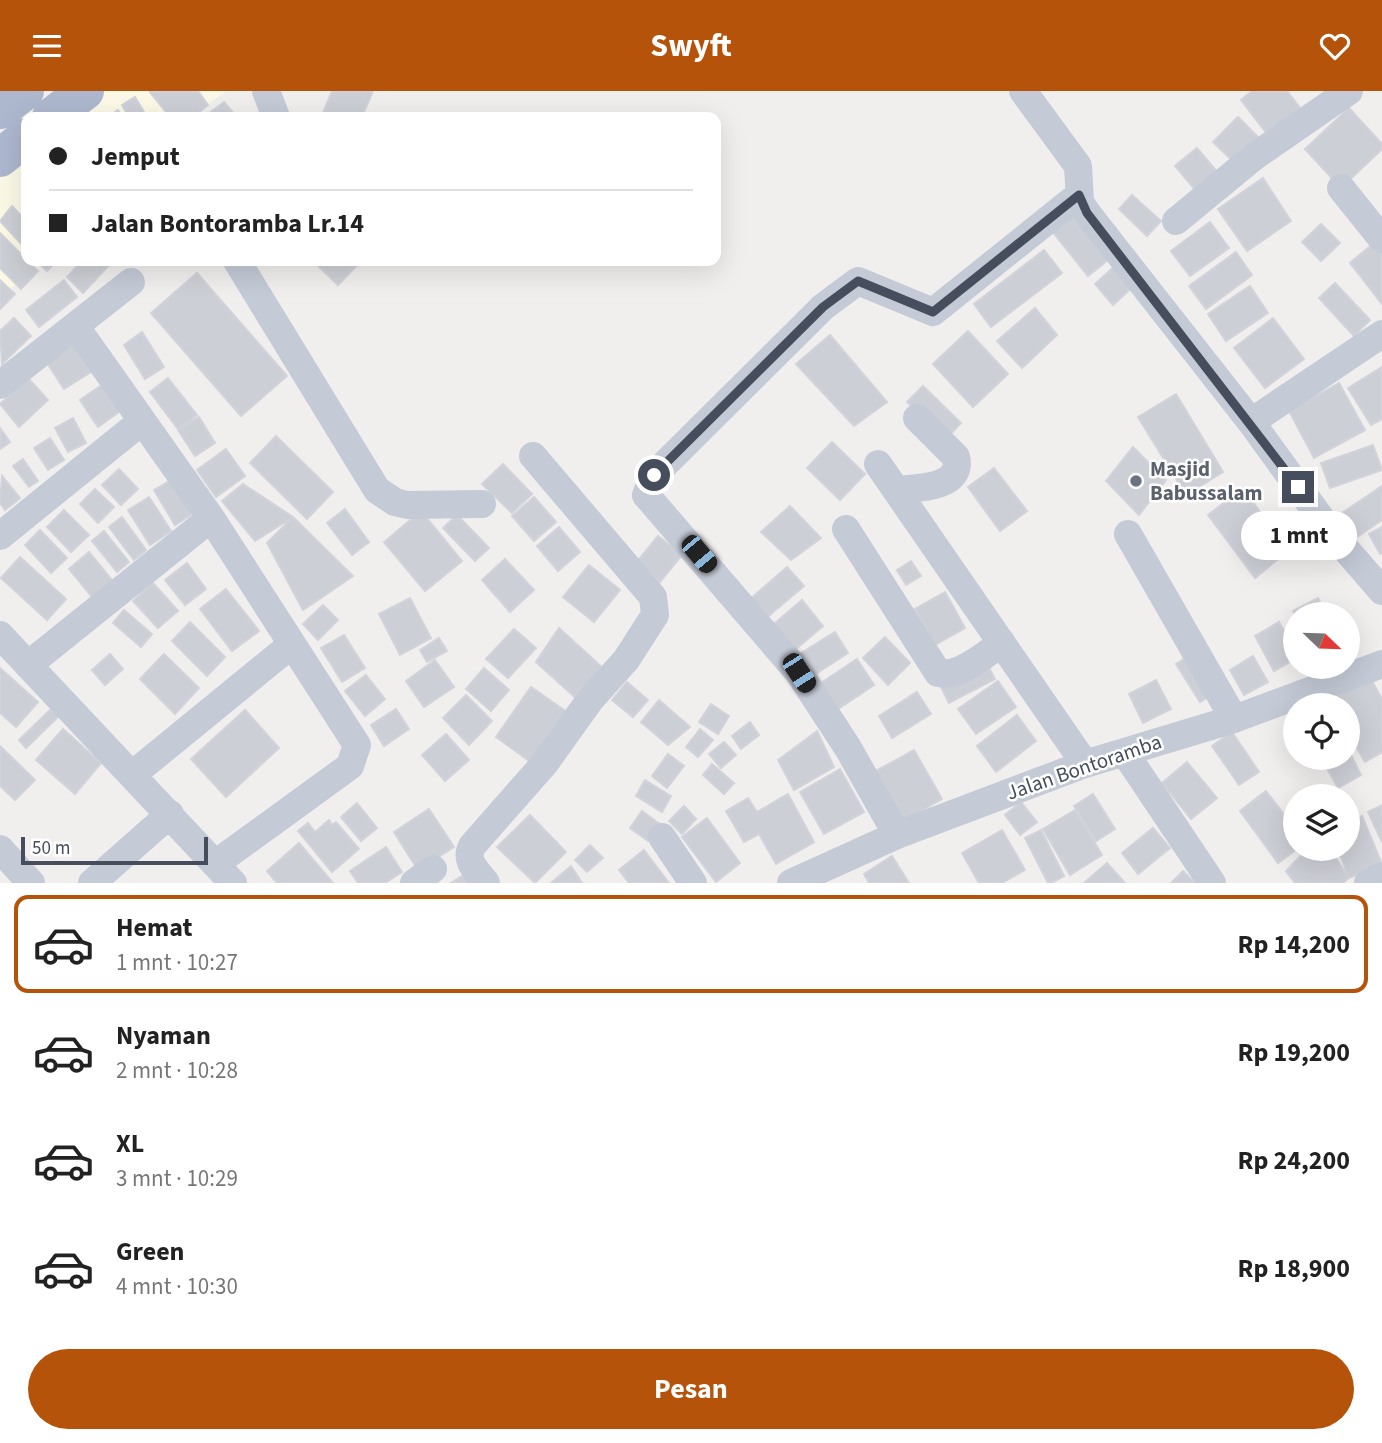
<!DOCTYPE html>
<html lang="id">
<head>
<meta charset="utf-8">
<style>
	body { margin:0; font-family:"Source Sans 3",sans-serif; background:#f6f6f6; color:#222; height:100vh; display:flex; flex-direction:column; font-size:26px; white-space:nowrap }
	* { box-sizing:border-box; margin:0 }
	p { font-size:23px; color:#767676 }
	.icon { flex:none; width:38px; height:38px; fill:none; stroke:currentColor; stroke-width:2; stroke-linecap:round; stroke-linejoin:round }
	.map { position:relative; height:792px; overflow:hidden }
	.details { display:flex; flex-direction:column; background:#fff; flex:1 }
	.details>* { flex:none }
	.top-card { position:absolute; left:21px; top:21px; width:700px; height:154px; border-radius:14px; box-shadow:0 7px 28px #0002; display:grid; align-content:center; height:154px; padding:0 28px; background:#fff }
	.needle { width:46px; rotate:113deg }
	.fabs { position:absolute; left:1283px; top:511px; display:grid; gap:14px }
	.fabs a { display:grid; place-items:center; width:77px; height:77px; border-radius:50%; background:#fff; box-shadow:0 7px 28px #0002; font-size:35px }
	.scale { position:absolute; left:21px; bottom:18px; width:187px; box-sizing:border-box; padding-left:7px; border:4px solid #464d5c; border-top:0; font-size:19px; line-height:24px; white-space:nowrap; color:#464d5c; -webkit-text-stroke:5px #fff; paint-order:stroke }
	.end { position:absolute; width:32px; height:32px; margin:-16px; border:9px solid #464d5c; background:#fff; box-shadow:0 0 0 4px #fff }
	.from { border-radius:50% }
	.bubble { position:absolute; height:49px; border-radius:24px; background:#fff; box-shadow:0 7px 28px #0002; font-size:23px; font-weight:700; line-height:49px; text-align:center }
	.car { position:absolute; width:21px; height:42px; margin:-21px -10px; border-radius:9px; box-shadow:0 0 5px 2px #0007; background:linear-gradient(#222 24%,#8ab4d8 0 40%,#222 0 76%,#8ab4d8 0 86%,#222 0) }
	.top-card b { display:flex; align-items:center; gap:24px; height:66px; font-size:26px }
	.top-card b+b { border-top:2px solid #e0e0e0 }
	.top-card i { width:18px; height:18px; background:#222 }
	ul { padding:12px 0 0; list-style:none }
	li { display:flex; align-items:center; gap:21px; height:98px; margin:0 14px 10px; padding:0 14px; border:4px solid transparent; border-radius:14px }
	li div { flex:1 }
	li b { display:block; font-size:26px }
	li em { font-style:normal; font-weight:700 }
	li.selected { border-color:#b45309 }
	li>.icon { width:63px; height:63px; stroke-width:1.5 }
	.button { display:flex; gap:14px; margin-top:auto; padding:14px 28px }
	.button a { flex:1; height:80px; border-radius:42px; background:#b45309; color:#fff; font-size:28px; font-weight:700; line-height:80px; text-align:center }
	header { display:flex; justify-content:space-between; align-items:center; height:91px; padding:0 28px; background:#b45309; color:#fff; font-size:32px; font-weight:700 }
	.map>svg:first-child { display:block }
	.commercial { fill:#fcfae7 }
	.building { fill:#cdcfd6; stroke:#d2d3da; stroke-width:2 }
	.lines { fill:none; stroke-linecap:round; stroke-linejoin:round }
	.minor { stroke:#c4cad6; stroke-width:28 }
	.primary { stroke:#adb7ce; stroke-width:38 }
	.route { stroke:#464d5c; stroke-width:9 }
	.worship-dot { fill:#6b7280; stroke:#fff; stroke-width:2.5 }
	.labels { text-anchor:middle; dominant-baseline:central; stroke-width:5; stroke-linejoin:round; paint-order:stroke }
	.worship-label { font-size:21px; font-weight:bold; fill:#5b616d; stroke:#fff; text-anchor:start }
	.street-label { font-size:21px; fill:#464d5c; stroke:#fff }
</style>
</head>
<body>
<header><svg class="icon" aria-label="menu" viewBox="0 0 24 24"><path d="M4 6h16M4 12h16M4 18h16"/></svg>Swyft<svg class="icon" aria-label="heart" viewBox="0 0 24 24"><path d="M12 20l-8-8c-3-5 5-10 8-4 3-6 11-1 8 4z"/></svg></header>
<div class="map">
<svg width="1382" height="792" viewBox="0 0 1382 792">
	<rect width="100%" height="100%" fill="#f1efee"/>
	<!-- commercial -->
	<path class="commercial" d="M106,0H225L192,26H73Z
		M26,64V170H48L0,205V85Z"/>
	<!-- building -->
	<path class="building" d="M149,0H198L208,14L193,26H170Z
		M332,0H373L362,26H332L323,22Z
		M1252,0H1287L1304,22L1271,48L1241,9Z
		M135,6L147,26H129L122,14Z
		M224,11L237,26H204Z
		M1349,17L1382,53V58L1341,97L1305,58Z
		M118,19L122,26H108Z
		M1238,26L1261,49L1237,74L1213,51Z
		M1197,57L1223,88L1202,107L1175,75Z
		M1263,87L1291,130L1247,160L1218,118Z
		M1132,104L1161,130L1147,145L1119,118Z
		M12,115L26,130V158L0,130Z
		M1072,122L1109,168L1088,185L1051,139Z
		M1210,131L1229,157L1190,185L1171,160Z
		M1321,133L1340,152L1321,170L1302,151Z
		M0,142L38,180L21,198L0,177Z
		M1374,152L1382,162V213L1350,172Z
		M1044,159L1062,182L991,236L974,213Z
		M1236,161L1252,184L1206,218L1189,195Z
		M37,170H57L47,180Z
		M82,170L111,172L83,202L67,186Z
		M313,170H361L338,194Z
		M1118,172L1136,193L1113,214L1095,193Z
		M197,182L287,285L241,325L151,222Z
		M0,189L15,203L0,218Z
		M64,189L77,206L39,236L26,219Z
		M1335,192L1370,229L1354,245L1319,207Z
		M1250,195L1268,222L1226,250L1208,223Z
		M1035,217L1057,244L1022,277L997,250Z
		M14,227L31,245L2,273L0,240Z
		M1273,227L1304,268L1265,297L1234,257Z
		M968,240L1008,283L973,316L933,273Z
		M142,241L164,276L145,288L124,254Z
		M830,244L887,311L854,335L796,273Z
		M70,250L91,281L64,298L44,267Z
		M1382,276V328L1371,334L1348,297Z
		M28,287L48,309L19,336L0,313Z
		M168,287L197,324L178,338L150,301Z
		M105,292L123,318L98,336L80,309Z
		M1339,292L1365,339L1314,367L1289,320Z
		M923,295L961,332L945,349L907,311Z
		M1176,303L1223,381L1186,404L1138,326Z
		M199,326L215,352L195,365L178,339Z
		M73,327L86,352L68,361L55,337Z
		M0,337L10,351L0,358Z
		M276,345L333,401L307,428L250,372Z
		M50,347L64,369L48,379L34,357Z
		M832,351L865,383L840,409L807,377Z
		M1373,354L1382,379L1330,397L1321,372Z
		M1133,356L1166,389L1139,424L1106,390Z
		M226,358L245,385L216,406L197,379Z
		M23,368L38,390L29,396L13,375Z
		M503,373L532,403L512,422L482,393Z
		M994,377L1027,420L1000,440L968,396Z
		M119,378L138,398L121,414L102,394Z
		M2,385L20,407L5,419L0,412Z
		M171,389L192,423L175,434L154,399Z
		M243,393L293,426L255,450L222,410Z
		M1382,395V429L1357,446L1342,422Z
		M1243,397L1288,460L1255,487L1208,424Z
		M95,398L114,416L98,432L80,413Z
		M149,406L171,440L150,454L128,419Z
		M534,406L556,431L534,450L512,425Z
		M790,415L821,447L791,469L761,441Z
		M345,418L369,451L352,464L327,432Z
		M64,419L89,444L71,461L47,436Z
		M421,420L462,470L425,500L384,451Z
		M457,424L489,457L475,470L443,437Z
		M122,426L146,459L134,469L109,436Z
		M293,426L353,485L303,519L267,452Z
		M559,436L580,461L558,480L537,455Z
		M1382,436V462L1380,463L1369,443Z
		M40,439L67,467L51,482L25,454Z
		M104,440L129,471L117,481L92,450Z
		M658,445L682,464L660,491L637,471Z
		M89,461L112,489L92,506L69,478Z
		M20,466L66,508L47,529L1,487Z
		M505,468L534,499L510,521L482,489Z
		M911,470L921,485L906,494L897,479Z
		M187,472L206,498L185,514L165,489Z
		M589,474L620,499L594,531L563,506Z
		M787,476L804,495L765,528L749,509Z
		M153,492L178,520L158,537L133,510Z
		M226,498L259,540L232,560L200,518Z
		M945,501L965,537L935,554L915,518Z
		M410,507L431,547L400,564L379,523Z
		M1318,507L1326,523L1295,524L1293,520Z
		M802,509L823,535L790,563L768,538Z
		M323,514L338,529L318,549L303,533Z
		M124,519L152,543L141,556L113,532Z
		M190,531L225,566L207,585L172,550Z
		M1279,531L1295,560V568L1274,580L1255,545Z
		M559,537L604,578L577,608L536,571Z
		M514,538L536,557L508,587L486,568Z
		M835,541L848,562L811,586L798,564Z
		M344,544L365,577L342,591L321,557Z
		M885,546L910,572L888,594L863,567Z
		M439,547L447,560L427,571L420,559Z
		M110,563L123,578L105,594L92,579Z
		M164,563L199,597L175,623L140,588Z
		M1192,563L1215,601L1200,611L1176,573Z
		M1253,565L1268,591L1244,604L1230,579Z
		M857,568L874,594L838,618L821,592Z
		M435,569L454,596L424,616L406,590Z
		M987,573L995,588L949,612L941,596Z
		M0,577L38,611L16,636L0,622Z
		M484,577L509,599L491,620L466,598Z
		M366,584L385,608L365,625L345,600Z
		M1371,588L1382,608V661L1365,671L1348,642V614H1331L1329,609Z
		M1156,589L1171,618L1143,632L1129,603Z
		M998,590L1016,616L976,643L958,618Z
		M627,591L648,609L633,626L612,609Z
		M531,596L567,621L532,672L496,646Z
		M917,601L931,623L892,647L879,625Z
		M466,604L492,630L469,654L443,627Z
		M659,609L690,636L668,654L641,631Z
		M711,613L729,625L718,643L699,631Z
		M53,616L60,624L26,657L19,649Z
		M396,618L409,638L384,655L371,634Z
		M245,619L279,657L226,706L191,668Z
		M1017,624L1036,650L996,681L977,655Z
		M750,631L759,644L741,658L732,645Z
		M63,638L101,672L75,703L36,669Z
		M700,638L713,649L698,666L686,656Z
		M817,640L834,676L794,699L778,669Z
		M1232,641L1259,681L1239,694L1212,655Z
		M446,643L469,669L445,690L422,664Z
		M724,651L736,664L721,677L709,663Z
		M0,655L35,689L15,709L0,695Z
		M1348,658L1361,684L1338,697L1321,667H1348Z
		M914,659L942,708L902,731L874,681Z
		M668,663L684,675L667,697L652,685Z
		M1187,671L1217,707L1191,728L1162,692Z
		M712,673L734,692L724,703L703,684Z
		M840,678L864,721L824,743L800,701Z
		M645,689L671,705L662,721L636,705Z
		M1266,700L1295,738L1297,758L1278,772L1240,720Z
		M788,703L814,751L776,773L759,743L744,751L726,720L748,707L757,721Z
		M1093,703L1115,738L1096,750L1074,715Z
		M1021,711L1037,731L1020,744L1005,724Z
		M357,712L377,737L361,750L341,726Z
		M1382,714V751L1368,721Z
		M684,715L696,728L682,743L669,730Z
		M429,718L454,756L418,779L394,741Z
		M1075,719L1102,764L1070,784L1043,738Z
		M642,720L661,734L648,750L630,737Z
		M530,724L566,761L535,792L497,756Z
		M1362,725L1382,773L1349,787L1338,758H1348V731Z
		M707,727L740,772L716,791L682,746Z
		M329,729L332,734L336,731L359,758L332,781L298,740L308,732L315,741Z
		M1153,737L1170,757L1138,783L1122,762Z
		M1002,739L1025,779L1002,792H979L962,762Z
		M1041,739L1064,785L1051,792H1048L1025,747Z
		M299,752L333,792H277L267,780Z
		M590,754L603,767L587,781L575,769Z
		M386,756L402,781L385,792H358L350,780Z
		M1307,758H1330L1349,787L1343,792H1295L1286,780Z
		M644,759L669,792H629L619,779Z
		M892,765L909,792H869L864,783Z
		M1107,772L1125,792H1084Z
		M571,775L582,792H551Z
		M1183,780L1195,792H1171Z
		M468,781L475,792H451Z"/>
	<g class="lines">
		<!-- minor -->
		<path class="minor" d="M266,0L276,26
			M1023,0L1078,75L1080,111L1087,122L1251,331L1330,440L1382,500
			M1341,97L1382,148
			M1176,130L1255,65L1349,0
			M237,170L377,399L395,411L407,414L482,413
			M76,236L211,427L357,654L350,675L215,773
			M0,294L131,191
			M1251,331L1382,243
			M878,373L1085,673
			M896,399C917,397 964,397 956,366L917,327
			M846,438L938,582C959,587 985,563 1002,552
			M1128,443L1234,628
			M0,445L142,330
			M0,544L233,792
			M28,574L211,427
			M1125,662L1212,792
			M132,684L291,554
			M897,744L848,657L799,582L646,404L654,384L823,216L858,190L933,221L1079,104
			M662,746L693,792
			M0,758L31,792
			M92,792L170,723
			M414,792L433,778
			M486,792C477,780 464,770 472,755L545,672L590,609L626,569L655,524L653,506L533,365
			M791,792L897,744L1085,673L1234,628L1382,573
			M1368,792L1382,785"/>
		<!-- primary -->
		<path class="primary" d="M0,19L25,0
			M51,26L85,0
			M0,67L26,46"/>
	</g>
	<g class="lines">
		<!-- route -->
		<path class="route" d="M654,384L823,216L858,190L933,221L1079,104L1087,122L1298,396"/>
	</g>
	<!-- markers -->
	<circle class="worship-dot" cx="1136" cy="390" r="7"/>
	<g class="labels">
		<!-- worship labels -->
		<g class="worship-label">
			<text x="1150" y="378">Masjid<tspan x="1150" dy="24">Babussalam</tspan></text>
		</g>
		<!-- street labels -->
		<g class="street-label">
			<text transform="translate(1084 676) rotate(-19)">Jalan Bontoramba</text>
		</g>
	</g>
</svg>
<div class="fabs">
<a><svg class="needle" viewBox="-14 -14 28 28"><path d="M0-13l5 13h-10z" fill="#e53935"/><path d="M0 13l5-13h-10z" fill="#767676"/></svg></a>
<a><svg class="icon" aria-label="locate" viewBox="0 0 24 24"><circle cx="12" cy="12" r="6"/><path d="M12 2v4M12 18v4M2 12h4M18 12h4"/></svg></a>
<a><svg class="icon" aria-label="layers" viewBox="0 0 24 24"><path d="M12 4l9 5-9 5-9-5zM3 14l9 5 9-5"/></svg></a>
</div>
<div class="scale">50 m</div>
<i class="end from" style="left:654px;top:384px"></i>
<i class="end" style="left:1298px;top:396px"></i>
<div class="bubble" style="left:1241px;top:420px;width:116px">1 mnt</div>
<i class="car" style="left:699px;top:463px;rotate:140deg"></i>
<i class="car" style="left:799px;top:582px;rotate:147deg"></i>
<div class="top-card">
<b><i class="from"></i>Jemput</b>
<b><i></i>Jalan Bontoramba Lr.14</b>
</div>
</div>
<section class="details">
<ul>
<li class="selected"><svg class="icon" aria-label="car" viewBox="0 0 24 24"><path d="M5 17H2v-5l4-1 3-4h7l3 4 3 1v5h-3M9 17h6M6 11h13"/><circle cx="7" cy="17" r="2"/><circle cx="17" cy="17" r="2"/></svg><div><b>Hemat</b><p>1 mnt · 10:27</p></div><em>Rp 14,200</em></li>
<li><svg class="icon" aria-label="car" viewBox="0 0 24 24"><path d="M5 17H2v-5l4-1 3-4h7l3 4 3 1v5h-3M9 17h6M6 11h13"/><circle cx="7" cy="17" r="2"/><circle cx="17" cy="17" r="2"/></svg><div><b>Nyaman</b><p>2 mnt · 10:28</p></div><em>Rp 19,200</em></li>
<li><svg class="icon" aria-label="car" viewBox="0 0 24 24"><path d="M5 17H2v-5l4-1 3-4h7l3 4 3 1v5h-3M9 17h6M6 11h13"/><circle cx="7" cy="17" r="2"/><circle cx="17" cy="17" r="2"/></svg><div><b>XL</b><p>3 mnt · 10:29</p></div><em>Rp 24,200</em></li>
<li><svg class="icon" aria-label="car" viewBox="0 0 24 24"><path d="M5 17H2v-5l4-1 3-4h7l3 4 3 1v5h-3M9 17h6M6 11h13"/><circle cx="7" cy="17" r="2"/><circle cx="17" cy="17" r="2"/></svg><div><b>Green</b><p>4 mnt · 10:30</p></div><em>Rp 18,900</em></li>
</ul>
<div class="button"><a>Pesan</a></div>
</section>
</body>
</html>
